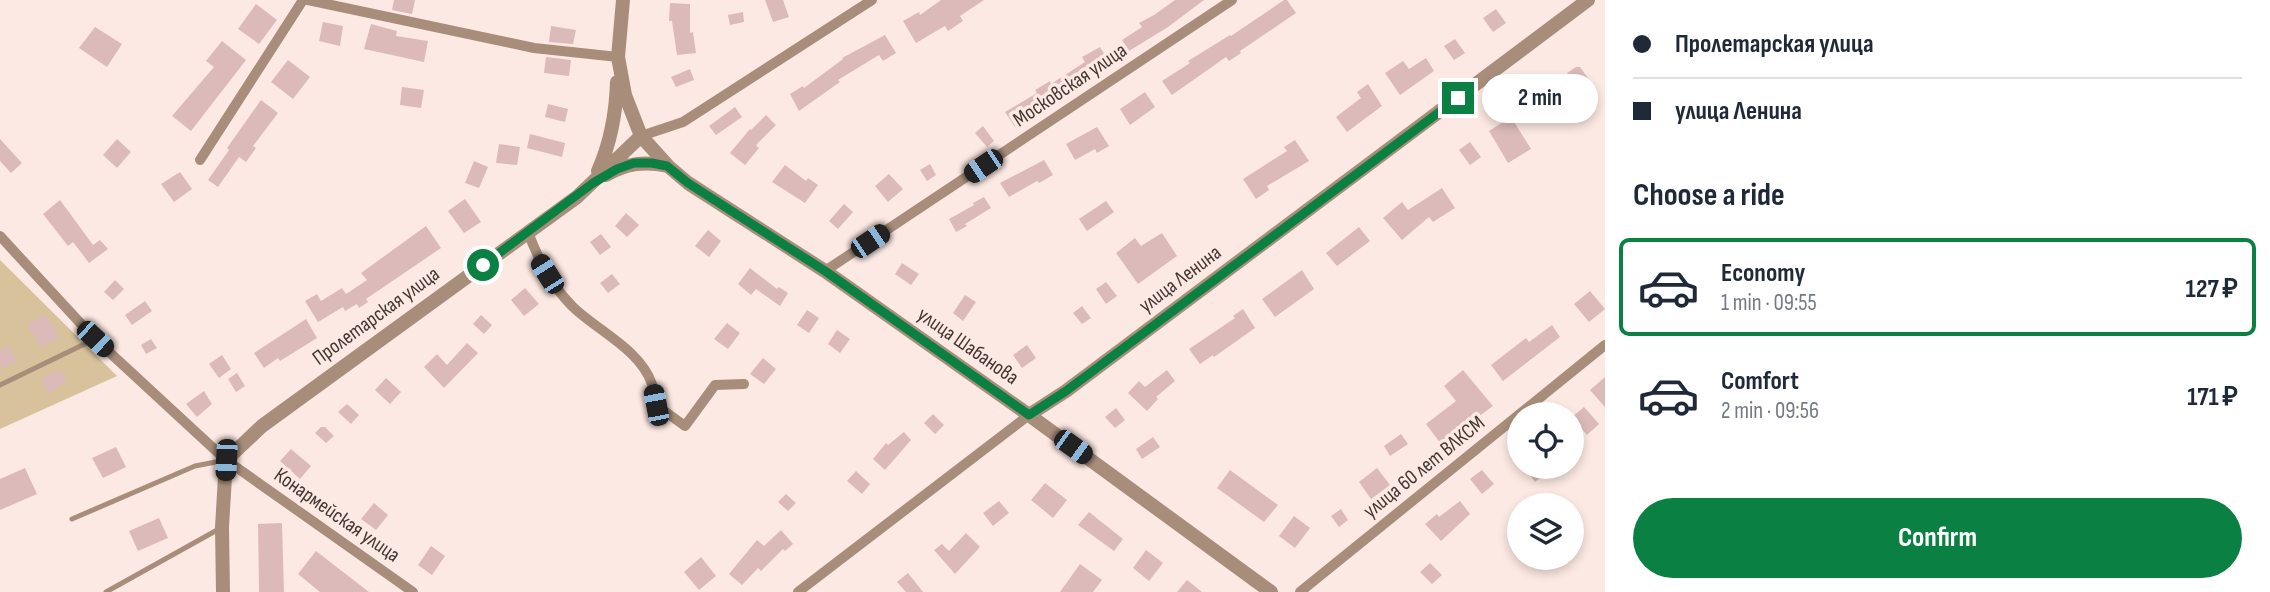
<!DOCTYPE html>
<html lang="en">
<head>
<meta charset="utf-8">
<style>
	body { margin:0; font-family:"Sofia Sans Condensed",sans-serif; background:#f2f2f3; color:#1f2937; height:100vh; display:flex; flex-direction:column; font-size:26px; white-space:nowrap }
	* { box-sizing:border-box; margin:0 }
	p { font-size:23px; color:#747a83 }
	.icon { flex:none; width:38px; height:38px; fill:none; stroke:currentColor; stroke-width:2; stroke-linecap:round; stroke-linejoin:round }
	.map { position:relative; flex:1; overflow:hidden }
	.details { display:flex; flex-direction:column; background:#fff; width:665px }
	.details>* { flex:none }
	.guide { display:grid; align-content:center; height:154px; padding:0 28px; background:#fff }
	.buttons { position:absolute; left:1507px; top:402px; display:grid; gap:14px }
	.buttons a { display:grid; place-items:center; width:77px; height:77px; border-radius:50%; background:#fff; box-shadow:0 4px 10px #0003; font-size:35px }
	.end { position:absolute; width:32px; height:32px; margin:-16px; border:9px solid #0b8043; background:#fff; box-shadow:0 0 0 4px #fff }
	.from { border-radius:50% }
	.bubble { position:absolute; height:49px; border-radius:24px; background:#fff; box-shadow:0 4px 10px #0003; font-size:23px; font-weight:700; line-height:49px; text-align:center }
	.car { position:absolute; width:21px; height:42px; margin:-21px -10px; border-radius:9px; box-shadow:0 0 5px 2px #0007; background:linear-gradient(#222 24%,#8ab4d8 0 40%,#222 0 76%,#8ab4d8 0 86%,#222 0) }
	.guide b { display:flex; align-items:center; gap:24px; height:66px; font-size:26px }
	.guide b+b { border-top:2px solid #e0e1e3 }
	.guide i { width:18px; height:18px; background:#1f2937 }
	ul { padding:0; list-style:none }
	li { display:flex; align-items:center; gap:21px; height:98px; margin:0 14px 10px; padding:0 14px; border:4px solid transparent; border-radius:10px }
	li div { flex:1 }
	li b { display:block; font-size:26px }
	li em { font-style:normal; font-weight:700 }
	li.current { border-color:#0b8043 }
	li>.icon { width:63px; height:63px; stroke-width:1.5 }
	h2 { padding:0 28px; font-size:32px; line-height:84px }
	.action { display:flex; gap:14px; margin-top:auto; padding:14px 28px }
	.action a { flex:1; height:80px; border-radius:42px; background:#0b8043; color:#fff; font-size:28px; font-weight:700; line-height:80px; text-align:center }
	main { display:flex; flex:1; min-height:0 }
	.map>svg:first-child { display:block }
	.green { fill:#d8c29b }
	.building { fill:#dcbaba }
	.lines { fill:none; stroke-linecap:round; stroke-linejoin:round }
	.service { stroke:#a88e7a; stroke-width:5 }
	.minor { stroke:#a88e7a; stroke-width:10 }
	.tertiary { stroke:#a88e7a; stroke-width:14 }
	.route { stroke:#0b8043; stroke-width:9 }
	.labels { text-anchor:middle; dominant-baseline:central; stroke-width:7; stroke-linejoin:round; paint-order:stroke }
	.street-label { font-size:21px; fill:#433733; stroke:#fde9e3 }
</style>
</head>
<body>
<main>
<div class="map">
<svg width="1605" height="592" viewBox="0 0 1605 592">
	<rect width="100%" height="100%" fill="#fde9e3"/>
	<!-- green -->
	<path class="green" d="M0,260L117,376L0,429Z"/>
	<!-- building -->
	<path class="building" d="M394,0H415L412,14L392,10Z
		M765,0H783L789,17L773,22Z
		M941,0H984L960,16L963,21L948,31L945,26L916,43L903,21L919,12L920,15Z
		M1175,0H1204L1168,27L1129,51L1122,40L1142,27L1139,23L1154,15Z
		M1284,0H1287L1296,13L1240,51L1241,53L1229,61L1226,57L1172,95L1162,81L1190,63L1188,61L1230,35L1231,36Z
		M670,3L690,4V33L693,32L696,53L677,55L672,21H669Z
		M256,4L277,20L259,44L238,29Z
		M1496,9L1506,23L1493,32L1483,18Z
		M743,12L744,22L730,25L728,15Z
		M323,22L343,26L340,46L319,41Z
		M371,24L397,31L396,36L428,41L424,62L364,49Z
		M551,26L576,30L573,44L549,42Z
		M95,27L122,44L107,67L79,48Z
		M885,35L896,53L883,61L879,55L838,80L840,82L799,111L790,94L803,86L804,88L843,59L842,58Z
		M1455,39L1465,53L1454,60L1444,46Z
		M222,41L246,60L191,131L172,116L214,67L206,61Z
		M1100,47L1112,67L1094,78L1093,75L1015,127L1005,112L1037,93L1035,90L1050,81L1051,84L1085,62L1082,57Z
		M546,57L571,60L569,76L544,73Z
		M1426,58L1434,71L1400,95L1385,73L1403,61L1409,69Z
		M288,60L310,77L293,99L271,82Z
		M1576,67H1580L1590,81L1579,89L1567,73Z
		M690,69L694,80L676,87L671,77Z
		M1368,84L1382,106L1347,132L1336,117L1361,98L1357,92Z
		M402,87L424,90L421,108L400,105Z
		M1546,88L1558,101L1543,115L1531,102Z
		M1145,92L1155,107L1130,125L1120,109Z
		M261,100L278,113L253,146L256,148L246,162L239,157L218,187L208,180L229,150L227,148Z
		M548,104L568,109L565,122L545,117Z
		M735,107L742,117L716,135L709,126Z
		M766,115L776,125L756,145L759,148L745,165L730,153L750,129L751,130Z
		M1511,117L1531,149L1508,163L1489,131Z
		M983,126L994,141L987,147L975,133Z
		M1097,127L1109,146L1097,153L1095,149L1075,160L1066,144Z
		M530,134L565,143L562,157L527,148Z
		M0,139L22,163L11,173L0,161Z
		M117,139L131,152L117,168L103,155Z
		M1295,140L1309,161L1267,186L1269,190L1256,199L1243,179L1287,151L1284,147Z
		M1470,142L1481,157L1470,165L1459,150Z
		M499,144L520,147L517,165L496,163Z
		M1044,160L1053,175L1039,183L1037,181L1009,197L1000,183Z
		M474,161L488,167L479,188L465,183Z
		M930,164L936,175L927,181L920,170Z
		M785,165L806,181L808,178L818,185L805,203L772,182Z
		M180,172L192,189L174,202L161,184Z
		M889,174L903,189L888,202L875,186Z
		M1442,188L1455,208L1433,222L1429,217L1402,240L1383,218L1402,202L1408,210Z
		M984,197L991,208L965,224L967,226L956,232L949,219L974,205L973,203Z
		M465,199L481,222L464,233L448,211Z
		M60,200L93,245L100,240L108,249L89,263L73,242L68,246L43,214Z
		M1106,201L1114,212L1087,231L1079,219Z
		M844,204L853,212L838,229L829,221Z
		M626,213L639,225L627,237L615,226Z
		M426,226L441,248L366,299L368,302L359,308L357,304L345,311L343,307L318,322L305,301L317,294L321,301L342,288L346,294L367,280L361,273Z
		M1359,227L1370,241L1337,266L1326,253Z
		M708,230L721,241L709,257L695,246Z
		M1162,233L1177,256L1138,284L1116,253L1135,238L1141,246Z
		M601,234L611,247L600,255L590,242Z
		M902,263L919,274L911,285L895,274Z
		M750,268L777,289L779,287L788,293L780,306L756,289L751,295L738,284Z
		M1302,270L1314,289L1275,317L1262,299Z
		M612,274L620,284L608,293L600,283Z
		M115,280L124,289L113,300L104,292Z
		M1106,282L1117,296L1106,304L1096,289Z
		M525,288L539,304L524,316L511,300Z
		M1590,291L1605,309L1589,322L1574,304Z
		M965,295L976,302L963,321L953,313Z
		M145,301L152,311L132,325L125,315Z
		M1082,306L1091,318L1082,324L1073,313Z
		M1243,309L1255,328L1214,357L1213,355L1200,364L1189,349L1235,318L1233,316Z
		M807,310L819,318L809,333L797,325Z
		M45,314L59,337L41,348L27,325Z
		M481,315L492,325L484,334L473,324Z
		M306,319L317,338L280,361L278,358L264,368L254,353Z
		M727,323L740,333L728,349L714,339Z
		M1552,325L1560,337L1503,381L1491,365L1526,338L1529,342Z
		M837,330L850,339L840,353L828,344Z
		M151,339L157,348L146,354L141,345Z
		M467,343L478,353L444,388L424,367L437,354L447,365Z
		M1027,345L1036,358L1022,368L1013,355Z
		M9,346L17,361L3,368L0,362V350Z
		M222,355L231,369L219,378L209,364Z
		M763,358L776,369L764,384L750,374Z
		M60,369L67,382L48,393L41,380Z
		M1167,370L1175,381L1156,397L1158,399L1147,411L1128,393L1139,381L1145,387Z
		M1463,370L1493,406L1441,444L1426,424L1456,401L1444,386Z
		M237,373L245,386L236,392L228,379Z
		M1605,377V407L1590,390Z
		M386,378L401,392L390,404L375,390Z
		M204,391L212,404L197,417L186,404Z
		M347,404L359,415L351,424L338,412Z
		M1584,407L1599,424L1587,435L1572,417Z
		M1116,408L1125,420L1115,428L1105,417Z
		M933,414L944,425L935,434L924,423Z
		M321,427H325L334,436L326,443L315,433Z
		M904,432L911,440L885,470L873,459L886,443L888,445Z
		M1401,434L1408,444L1390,456L1384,446Z
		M1153,437L1160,447L1142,459L1136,449Z
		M116,447L126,467L103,478L92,458Z
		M291,449L311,466L300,479L280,461Z
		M1524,467H1554L1535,482Z
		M25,468L37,494L0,510V479Z
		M1377,468L1390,485L1371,499L1359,482Z
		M1230,470L1278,505L1264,522L1217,488Z
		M1482,470L1494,484L1482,494L1470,479Z
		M856,471L870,484L862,494L847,481Z
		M1045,483L1067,500L1053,518L1031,500Z
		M786,494L796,503L788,511L778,502Z
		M999,501L1009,513L993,526L983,513Z
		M1460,501L1470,514L1441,541L1425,524L1437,514L1439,517Z
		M374,503L388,515L376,530L361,519Z
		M1341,509L1348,520L1339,527L1331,516Z
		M1089,512L1123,539L1114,551L1078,525Z
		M1294,516L1310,528L1295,548L1279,536Z
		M159,518L168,538L138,551L129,531Z
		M282,523L284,592H259L258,524Z
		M781,530L793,544L785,551L783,549L761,571L758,568L742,585L729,574L757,540L764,546Z
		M966,533L980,547L955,574L934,550L942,544L949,551Z
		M431,546L445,556L432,575L418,565Z
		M1146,550L1163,563L1149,581L1133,568Z
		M316,551L369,592H320L298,574Z
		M701,557L716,576L699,590L684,572Z
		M1430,563L1442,575L1432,584L1420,572Z
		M1080,564L1102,580L1093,592H1060Z
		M908,573L923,592H906L897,582Z
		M1187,580L1202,592H1177Z"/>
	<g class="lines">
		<!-- service -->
		<path class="service" d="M0,385L95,339
			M72,519L195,466L226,460
			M106,592L219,529"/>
		<!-- minor -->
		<path class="minor" d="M308,0L534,48L618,57
			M641,136L683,122L872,0
			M200,160L303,0
			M528,232C538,259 551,285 572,306C596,330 640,349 652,384C654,390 655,398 656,405L685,426L715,385L744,384
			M0,236L95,339L226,460L413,592
			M825,271L1232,0
			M798,592L1029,415
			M1300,592L1605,345"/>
		<!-- tertiary -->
		<path class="tertiary" d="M623,0L618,57L625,95L641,136L668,166L688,183L825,271L1029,415L1271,592
			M598,171C611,142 616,114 617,82
			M606,175C627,163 645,161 668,166
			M1029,415L1066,391L1588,0
			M223,592L222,527L226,460L262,426L577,197L641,136"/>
	</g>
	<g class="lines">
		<!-- route -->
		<path class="route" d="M483,265L593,183L617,169L634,163H652L667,166L688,183L825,271L1029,415L1066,391L1458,98"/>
	</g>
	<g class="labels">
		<!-- street labels -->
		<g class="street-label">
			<text transform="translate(1070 85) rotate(-34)">Московская улица</text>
			<text transform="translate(1180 279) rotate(-37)">улица Ленина</text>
			<text transform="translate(376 316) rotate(-36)">Пролетарская улица</text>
			<text transform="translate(968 346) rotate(35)">улица Шабанова</text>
			<text transform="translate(1424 467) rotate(-39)">улица 60 лет ВЛКСМ</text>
			<text transform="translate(337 515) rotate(35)">Конармейская улица</text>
		</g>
	</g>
</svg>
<div class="buttons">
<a><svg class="icon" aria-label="locate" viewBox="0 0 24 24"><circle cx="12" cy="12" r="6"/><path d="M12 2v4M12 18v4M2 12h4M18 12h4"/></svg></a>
<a><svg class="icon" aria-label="layers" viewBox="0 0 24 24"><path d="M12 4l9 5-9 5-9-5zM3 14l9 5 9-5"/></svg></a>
</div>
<i class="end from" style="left:483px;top:265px"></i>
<i class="end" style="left:1458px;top:98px"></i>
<div class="bubble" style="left:1482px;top:74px;width:116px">2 min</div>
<i class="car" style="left:983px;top:166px;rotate:236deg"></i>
<i class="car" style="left:870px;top:241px;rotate:56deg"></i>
<i class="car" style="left:547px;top:274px;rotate:328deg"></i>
<i class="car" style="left:95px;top:339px;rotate:133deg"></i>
<i class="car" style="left:656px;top:405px;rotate:349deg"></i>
<i class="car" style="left:1073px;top:447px;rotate:126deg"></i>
<i class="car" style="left:226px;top:460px;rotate:183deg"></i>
</div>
<section class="details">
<div class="guide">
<b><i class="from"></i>Пролетарская улица</b>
<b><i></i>улица Ленина</b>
</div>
<h2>Choose a ride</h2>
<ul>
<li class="current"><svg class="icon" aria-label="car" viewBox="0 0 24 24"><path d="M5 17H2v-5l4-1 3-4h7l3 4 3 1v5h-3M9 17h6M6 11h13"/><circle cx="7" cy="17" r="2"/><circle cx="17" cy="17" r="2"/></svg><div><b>Economy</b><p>1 min · 09:55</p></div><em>127 ₽</em></li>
<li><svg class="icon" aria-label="car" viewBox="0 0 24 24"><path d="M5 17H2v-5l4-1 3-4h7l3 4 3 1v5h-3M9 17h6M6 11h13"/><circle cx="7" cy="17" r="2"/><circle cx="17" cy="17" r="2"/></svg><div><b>Comfort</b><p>2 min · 09:56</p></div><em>171 ₽</em></li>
</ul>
<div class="action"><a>Confirm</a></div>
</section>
</main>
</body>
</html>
